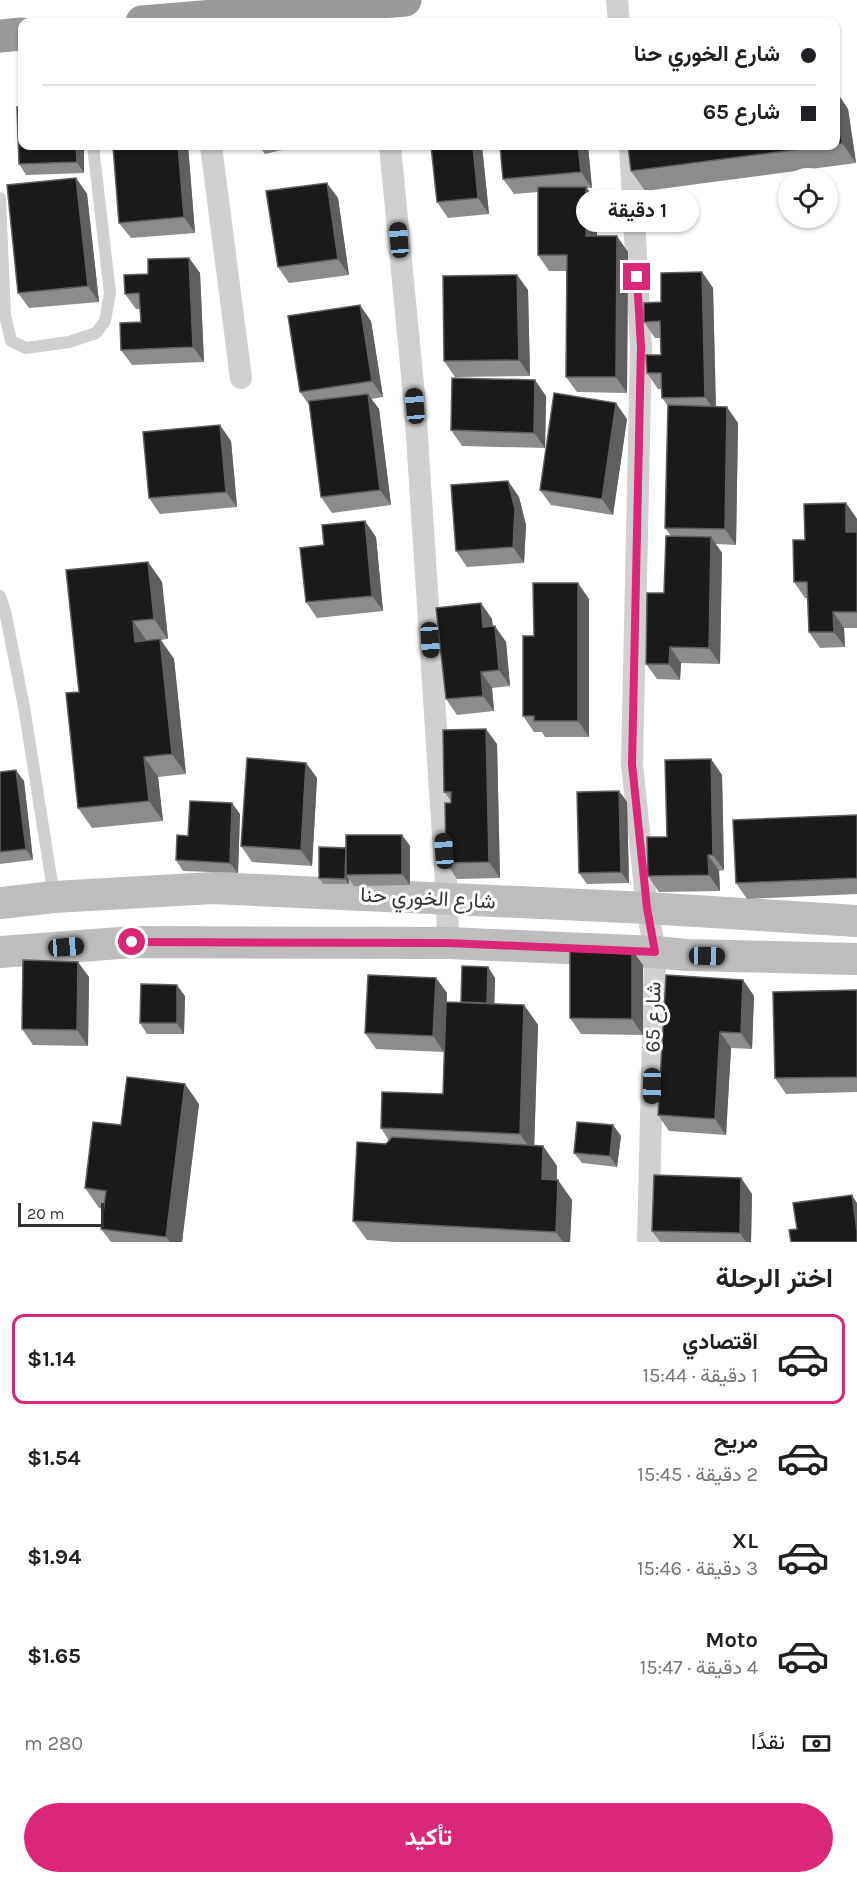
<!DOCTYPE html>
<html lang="ar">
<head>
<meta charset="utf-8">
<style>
	body { margin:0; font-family:Karla,Vazirmatn,sans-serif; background:#f6f6f6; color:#202124; direction:rtl; height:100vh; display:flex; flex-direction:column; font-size:22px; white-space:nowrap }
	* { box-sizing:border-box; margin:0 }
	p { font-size:20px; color:#757577 }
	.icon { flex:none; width:33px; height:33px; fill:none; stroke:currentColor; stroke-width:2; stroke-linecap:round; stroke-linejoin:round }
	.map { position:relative; height:1242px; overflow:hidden; direction:ltr }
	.sheet { display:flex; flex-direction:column; background:#fff; flex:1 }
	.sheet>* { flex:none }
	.hud { position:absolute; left:18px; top:18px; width:822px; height:132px; border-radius:12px; box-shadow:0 2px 4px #0004; direction:rtl; display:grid; align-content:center; height:132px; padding:0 24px; background:#fff }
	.controls { position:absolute; left:778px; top:168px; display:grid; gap:12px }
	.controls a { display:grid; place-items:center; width:60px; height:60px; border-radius:50%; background:#fff; box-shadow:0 2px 4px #0004; font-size:30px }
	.scale { position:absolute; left:18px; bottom:15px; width:86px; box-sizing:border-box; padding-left:6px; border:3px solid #333; border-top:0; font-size:16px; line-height:21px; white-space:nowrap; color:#333; -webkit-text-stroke:4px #fff; paint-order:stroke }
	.end { position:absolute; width:27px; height:27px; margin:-14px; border:8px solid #db2777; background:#fff; box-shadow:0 0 0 3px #fff }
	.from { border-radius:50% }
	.bubble { position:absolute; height:42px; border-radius:21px; background:#fff; box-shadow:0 2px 4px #0004; font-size:20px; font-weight:700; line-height:42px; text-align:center; direction:rtl }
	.car { position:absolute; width:18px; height:36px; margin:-18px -9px; border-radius:8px; box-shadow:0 0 4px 2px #0007; background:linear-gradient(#222 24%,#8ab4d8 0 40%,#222 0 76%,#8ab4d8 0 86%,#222 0) }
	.hud b { display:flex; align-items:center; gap:21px; height:57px; font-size:22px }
	.hud b+b { border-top:2px solid #e0e0e0 }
	.hud i { width:15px; height:15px; background:#202124 }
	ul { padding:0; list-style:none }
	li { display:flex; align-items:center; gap:18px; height:90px; margin:0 12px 9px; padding:0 12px; border:3px solid transparent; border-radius:12px }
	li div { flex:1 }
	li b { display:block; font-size:22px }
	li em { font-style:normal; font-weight:700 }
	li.selected { border-color:#db2777 }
	li>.icon { width:54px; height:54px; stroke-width:1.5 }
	h2 { padding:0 24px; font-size:27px; line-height:72px }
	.pay { display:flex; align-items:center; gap:15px; height:66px; padding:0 24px; font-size:22px }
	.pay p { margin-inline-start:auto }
	.primary-button { display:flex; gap:12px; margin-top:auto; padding:12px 24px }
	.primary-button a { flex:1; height:69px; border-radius:36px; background:#db2777; color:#fff; font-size:24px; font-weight:700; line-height:69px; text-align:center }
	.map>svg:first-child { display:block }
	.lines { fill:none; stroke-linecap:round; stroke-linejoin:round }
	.lane { stroke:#d0d0d0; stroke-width:12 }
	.street { stroke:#d0d0d0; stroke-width:22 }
	.secondary { stroke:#bdbdbd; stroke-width:32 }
	.highway { stroke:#9a9a9a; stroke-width:33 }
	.wall { fill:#8c8c8c }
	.shaded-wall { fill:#5f5f5f }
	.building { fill:#1a1a1a; stroke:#5f5f5f; stroke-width:1.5 }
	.route { stroke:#db2777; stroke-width:8 }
	.labels { text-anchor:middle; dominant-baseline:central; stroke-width:6; stroke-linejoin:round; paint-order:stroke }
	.street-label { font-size:21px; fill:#333; stroke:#fff }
</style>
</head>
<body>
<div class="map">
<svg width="857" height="1242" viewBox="0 0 857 1242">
	<rect width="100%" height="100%" fill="#fff"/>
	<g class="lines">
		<!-- lane -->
		<path class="lane" d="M0,198L5,315L11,341L26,348L69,342L96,333L105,321L110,293L93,146
			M0,596L5,611L24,707L54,896"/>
		<!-- street -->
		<path class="street" d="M617,0L619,22
			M211,146L241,378
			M390,146L415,406L447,898L448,943
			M630,146L641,347L632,764L647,908L655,952L648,1242"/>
		<!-- secondary -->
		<path class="secondary" d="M0,903L54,897L213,888L647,908L857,921
			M0,952L133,942L448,943L655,952L686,955L857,959"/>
		<!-- highway -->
		<path class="highway" d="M142,22L405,0
			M0,36L22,34"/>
	</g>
	<!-- wall -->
	<path class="wall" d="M836,91L848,109L856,163L645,191L631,171L628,146H836Z
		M84,146V173L26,175L19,164Z
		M113,146H188L195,233L131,238L119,223Z
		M259,146H299L265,154Z
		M431,146H482L489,214L448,218L437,202Z
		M500,146H588L592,188H587L597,203V236L628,252L627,393L577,392L566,377V271H549L538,255V192L514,194L503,179Z
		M76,178L87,194L99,302L29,308L18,293Z
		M338,198L349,275L289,283L278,267Z
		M189,258L200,273L204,362L132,365L121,350L141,322L140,309H136L125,294L148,274Z
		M702,272L713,288L716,407L738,423L736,545L716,544L722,553L720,664L681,663L680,680L657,679L646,664L664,593L671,536L665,528L668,406L662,398V389H658L647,373L661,355L660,338H655L644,322L661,302Z
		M517,275L528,290L530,376L455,377L444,361Z
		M371,321L383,397L371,399L379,409L391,505L332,513L321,497L309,405L300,392Z
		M546,396L545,448L462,446L451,430Z
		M627,419L613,515L551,505L540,490Z
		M231,441L237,507L160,514L149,498Z
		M508,481L519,497L526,525L524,563L467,567L456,551Z
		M846,503L857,519V628H844L845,647L820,648L809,632L808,598H805L794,582L805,540Z
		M376,537L383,611L317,618L306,602L324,545Z
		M148,562L162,582L168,639L161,640L174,659L186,774L158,777L163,821L92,828L78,808L79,692Z
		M589,599V737H545L542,732H534L523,716L534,636Z
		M492,619L493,626L506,642L510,686L492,688L494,711L457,715L446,699Z
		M497,744L500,878L457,879L446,863L451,801L444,792Z
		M711,759L722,775L724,870L719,871L720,891L659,892L648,876L667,837Z
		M306,763L317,778L312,866L252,862L241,846Z
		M0,772L24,781L33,860L0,864Z
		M619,791L627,802L629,883L587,884L579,873Z
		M240,814L238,873L183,871L176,860L188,836Z
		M857,815V894L747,899L736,883Z
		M402,835L410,846V885L354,886L349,879V884H323L319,878Z
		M643,965V1035L581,1034L570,1018Z
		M488,967L495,978L494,1004L524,1005L538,1025L534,1145L543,1146L557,1166V1180L572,1200L570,1242H395L367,1240L353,1221L386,1144L389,1141L381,1128L443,1094L444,1052L376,1049L365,1033L436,978L447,993V1002H461Z
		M89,977L88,1046L33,1045L22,1029Z
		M743,980L754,996L752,1049L731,1048L726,1135L669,1131L658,1115Z
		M857,990V1092L786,1094L775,1078Z
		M185,996L184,1034H147L140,1023Z
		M199,1104L182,1242H111L101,1229L104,1209L99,1208L85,1188L121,1125Z
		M613,1125L621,1136L617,1167L582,1163L574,1153Z
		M741,1178L752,1194L751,1242H660L652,1231Z"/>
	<!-- shaded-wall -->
	<path class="shaded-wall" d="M836,91L848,109L856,163L842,143L836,98Z
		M76,146H84V173L77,162Z
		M178,146H188L195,233L184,217Z
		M473,146H482L489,214L478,198Z
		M578,146H588L592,188L581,172Z
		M76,178L87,194L99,302L88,286Z
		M327,183L338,198L349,275L338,259Z
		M586,187L597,203V251L586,236Z
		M617,236L628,252L627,393L616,377Z
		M189,258L200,273L204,362L193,347Z
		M702,272L713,288L716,413L705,397Z
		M517,275L528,290L530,376L519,360Z
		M360,305L371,321L383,397L372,381Z
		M535,380L546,396L545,448L534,433Z
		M368,394L379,409L391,505L380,490Z
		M616,403L627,419L613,515L602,499Z
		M727,407L738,423L736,545L725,529Z
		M220,425L231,441L237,507L226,492Z
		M508,481L519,497L526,525L524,563L513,547Z
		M846,503L857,519V547L846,532Z
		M365,521L376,537L383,611L372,596Z
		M711,537L722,553L720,664L709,648Z
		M148,562L162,582L168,639L154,619Z
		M578,583L589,599V737L578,721Z
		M481,603L492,619L494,643L483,627Z
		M833,612L844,628L845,647L834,632Z
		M133,621L147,641L135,642Z
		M495,626L506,642L510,686L499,670Z
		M160,639L174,659L186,774L172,754Z
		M670,647L681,663L680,680L669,664Z
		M481,672L492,688L494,711L483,696Z
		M486,729L497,744L500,878L489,862Z
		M144,757L158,777L163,821L149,801Z
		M711,759L722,775L724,870L713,855Z
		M306,763L317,778L312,866L301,850Z
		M16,770L24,781L33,860L26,849Z
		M619,791L627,802L629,883L621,872Z
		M232,803L240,814L238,873L230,863Z
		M402,835L410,846V885L402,874Z
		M346,848V875L349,879V884L345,879Z
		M708,855L719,871L720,891L709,875Z
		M632,950L643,965V1035L632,1019Z
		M78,962L89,977L88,1046L77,1030Z
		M488,967L495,978L494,1020L486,1009Z
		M436,978L447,993L444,1052L433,1036Z
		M743,980L754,996L752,1049L741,1033Z
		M177,985L185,996L184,1034L177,1023Z
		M524,1005L538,1025L534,1154L520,1134Z
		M720,1032L731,1048L726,1135L715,1119Z
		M185,1084L199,1104L182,1242H170L166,1237Z
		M613,1125L621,1136L617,1167L610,1156Z
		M543,1146L557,1166L556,1199L542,1179Z
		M741,1178L752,1194L751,1242H746L740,1233Z
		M558,1180L572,1200L570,1242H563L556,1232Z
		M852,1195L857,1203V1231Z"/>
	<!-- building -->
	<path class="building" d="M836,98L842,143L836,144Z
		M17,107H22V146H76L77,162L19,164Z
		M113,146H178L184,217L119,223Z
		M431,146H473L478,198L437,202Z
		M500,146H578L581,172L503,179Z
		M628,146H824L631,171Z
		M76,178L88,286L18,293L7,185Z
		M327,183L338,259L278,267L266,191Z
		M538,187H586V236H617L616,377H566L567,255H538Z
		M189,258L193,347L121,350L120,323L141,322L139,293L125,294L124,275L148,274V259Z
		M702,272L705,397L662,398L661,373H647L646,355H661L660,321L644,322V303L661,302V273Z
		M517,275L519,360L444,361L443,276Z
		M360,305L372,381L300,392L288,316Z
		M452,378L535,380L534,433L451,430Z
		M554,393L616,403L602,499L540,490Z
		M368,394L380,490L321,497L309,401Z
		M668,405L727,407L725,529L665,528Z
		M220,425L226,492L149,498L143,432Z
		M508,481L515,509L513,547L456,551L451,485Z
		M846,503V532H857V612H833L834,632H809L807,582H794L793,540H805L804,504Z
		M365,521L372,596L306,602L300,548L324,545L322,525Z
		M666,536L711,537L709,648L670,647L669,664H646L647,593H664Z
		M148,562L154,619L133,621L135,642L160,639L172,754L144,757L149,801L78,808L66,693L79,692L66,570Z
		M533,583H578V721H534V716H523V636H534Z
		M481,603L483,627L495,626L499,670L481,672L483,696L446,699L436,608Z
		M486,729L489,862L446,863L445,803H451V792H444L443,730Z
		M247,758L306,763L301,850L241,846Z
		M711,759L713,855H708L709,875L648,876L647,837H667L665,760Z
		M16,770L26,849L0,852V772Z
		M619,791L621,872L579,873L577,792Z
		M190,801L232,803L230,863L176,860L177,835L188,836Z
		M857,815V878L736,883L733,820Z
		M346,835H402V874L346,875Z
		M319,847L346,848L345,879L319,878Z
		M570,949L632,950V1019L570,1018Z
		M23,960L78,962L77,1030L22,1029Z
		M462,966L488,967L487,1003L461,1002Z
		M368,975L436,978L433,1036L365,1033Z
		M666,975L743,980L741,1033L720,1032L715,1119L658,1115Z
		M141,984L177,985V1023H140Z
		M857,990V1077L775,1078L773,992Z
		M446,1002L524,1005L520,1134L381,1128L382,1092L443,1094Z
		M127,1077L185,1084L166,1237L101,1229L106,1191L85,1188L93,1122L121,1125Z
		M577,1122L613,1125L610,1156L574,1153Z
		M392,1137L543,1146L542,1179L558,1180L556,1232L353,1221L357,1142L386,1144Z
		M654,1175L741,1178L740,1233L652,1231Z
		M852,1195L857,1231V1242H791L789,1230L797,1229L793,1203Z"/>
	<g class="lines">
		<!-- route -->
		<path class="route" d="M132,942L448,943L655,952L647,908L632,764L641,347L637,277"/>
	</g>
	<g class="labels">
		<!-- street labels -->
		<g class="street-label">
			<text transform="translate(428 898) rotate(3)">شارع الخوري حنا</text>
			<text transform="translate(653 1017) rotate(-89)">شارع 65</text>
		</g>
	</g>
</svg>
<div class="controls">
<a><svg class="icon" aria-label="locate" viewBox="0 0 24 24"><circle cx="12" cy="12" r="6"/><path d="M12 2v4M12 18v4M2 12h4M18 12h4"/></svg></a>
</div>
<div class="scale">20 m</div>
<i class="end from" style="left:132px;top:942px"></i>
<i class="end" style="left:637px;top:277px"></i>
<div class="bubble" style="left:576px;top:190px;width:123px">1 دقيقة</div>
<i class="car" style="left:399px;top:240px;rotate:355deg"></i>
<i class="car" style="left:415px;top:406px;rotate:355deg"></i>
<i class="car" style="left:430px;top:640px;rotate:176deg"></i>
<i class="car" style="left:444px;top:851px;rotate:356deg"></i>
<i class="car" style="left:66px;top:947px;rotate:86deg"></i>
<i class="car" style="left:707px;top:956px;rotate:91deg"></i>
<i class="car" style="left:652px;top:1086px;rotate:181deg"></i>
<div class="hud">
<b><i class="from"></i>شارع الخوري حنا</b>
<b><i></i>شارع 65</b>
</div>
</div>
<section class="sheet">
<h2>اختر الرحلة</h2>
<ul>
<li class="selected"><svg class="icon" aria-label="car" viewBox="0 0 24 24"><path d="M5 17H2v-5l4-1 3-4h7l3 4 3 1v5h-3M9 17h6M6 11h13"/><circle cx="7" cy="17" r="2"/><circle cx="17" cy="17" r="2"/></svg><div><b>اقتصادي</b><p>1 دقيقة · 15:44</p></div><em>$1.14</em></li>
<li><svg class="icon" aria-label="car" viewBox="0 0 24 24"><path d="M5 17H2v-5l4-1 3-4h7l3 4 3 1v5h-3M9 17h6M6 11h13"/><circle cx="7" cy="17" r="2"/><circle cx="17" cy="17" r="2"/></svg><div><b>مريح</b><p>2 دقيقة · 15:45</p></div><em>$1.54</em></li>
<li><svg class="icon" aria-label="car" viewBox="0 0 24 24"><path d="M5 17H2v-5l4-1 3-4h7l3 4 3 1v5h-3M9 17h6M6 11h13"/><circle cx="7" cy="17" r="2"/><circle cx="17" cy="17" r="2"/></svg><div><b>XL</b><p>3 دقيقة · 15:46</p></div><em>$1.94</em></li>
<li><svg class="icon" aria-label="car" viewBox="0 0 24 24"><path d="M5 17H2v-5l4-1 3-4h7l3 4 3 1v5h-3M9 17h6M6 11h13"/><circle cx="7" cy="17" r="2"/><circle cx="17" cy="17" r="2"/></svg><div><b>Moto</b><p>4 دقيقة · 15:47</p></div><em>$1.65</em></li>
</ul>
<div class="pay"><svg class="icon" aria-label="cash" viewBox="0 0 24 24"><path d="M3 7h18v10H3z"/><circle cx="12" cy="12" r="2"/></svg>نقدًا<p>280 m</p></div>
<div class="primary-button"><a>تأكيد</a></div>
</section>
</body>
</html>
